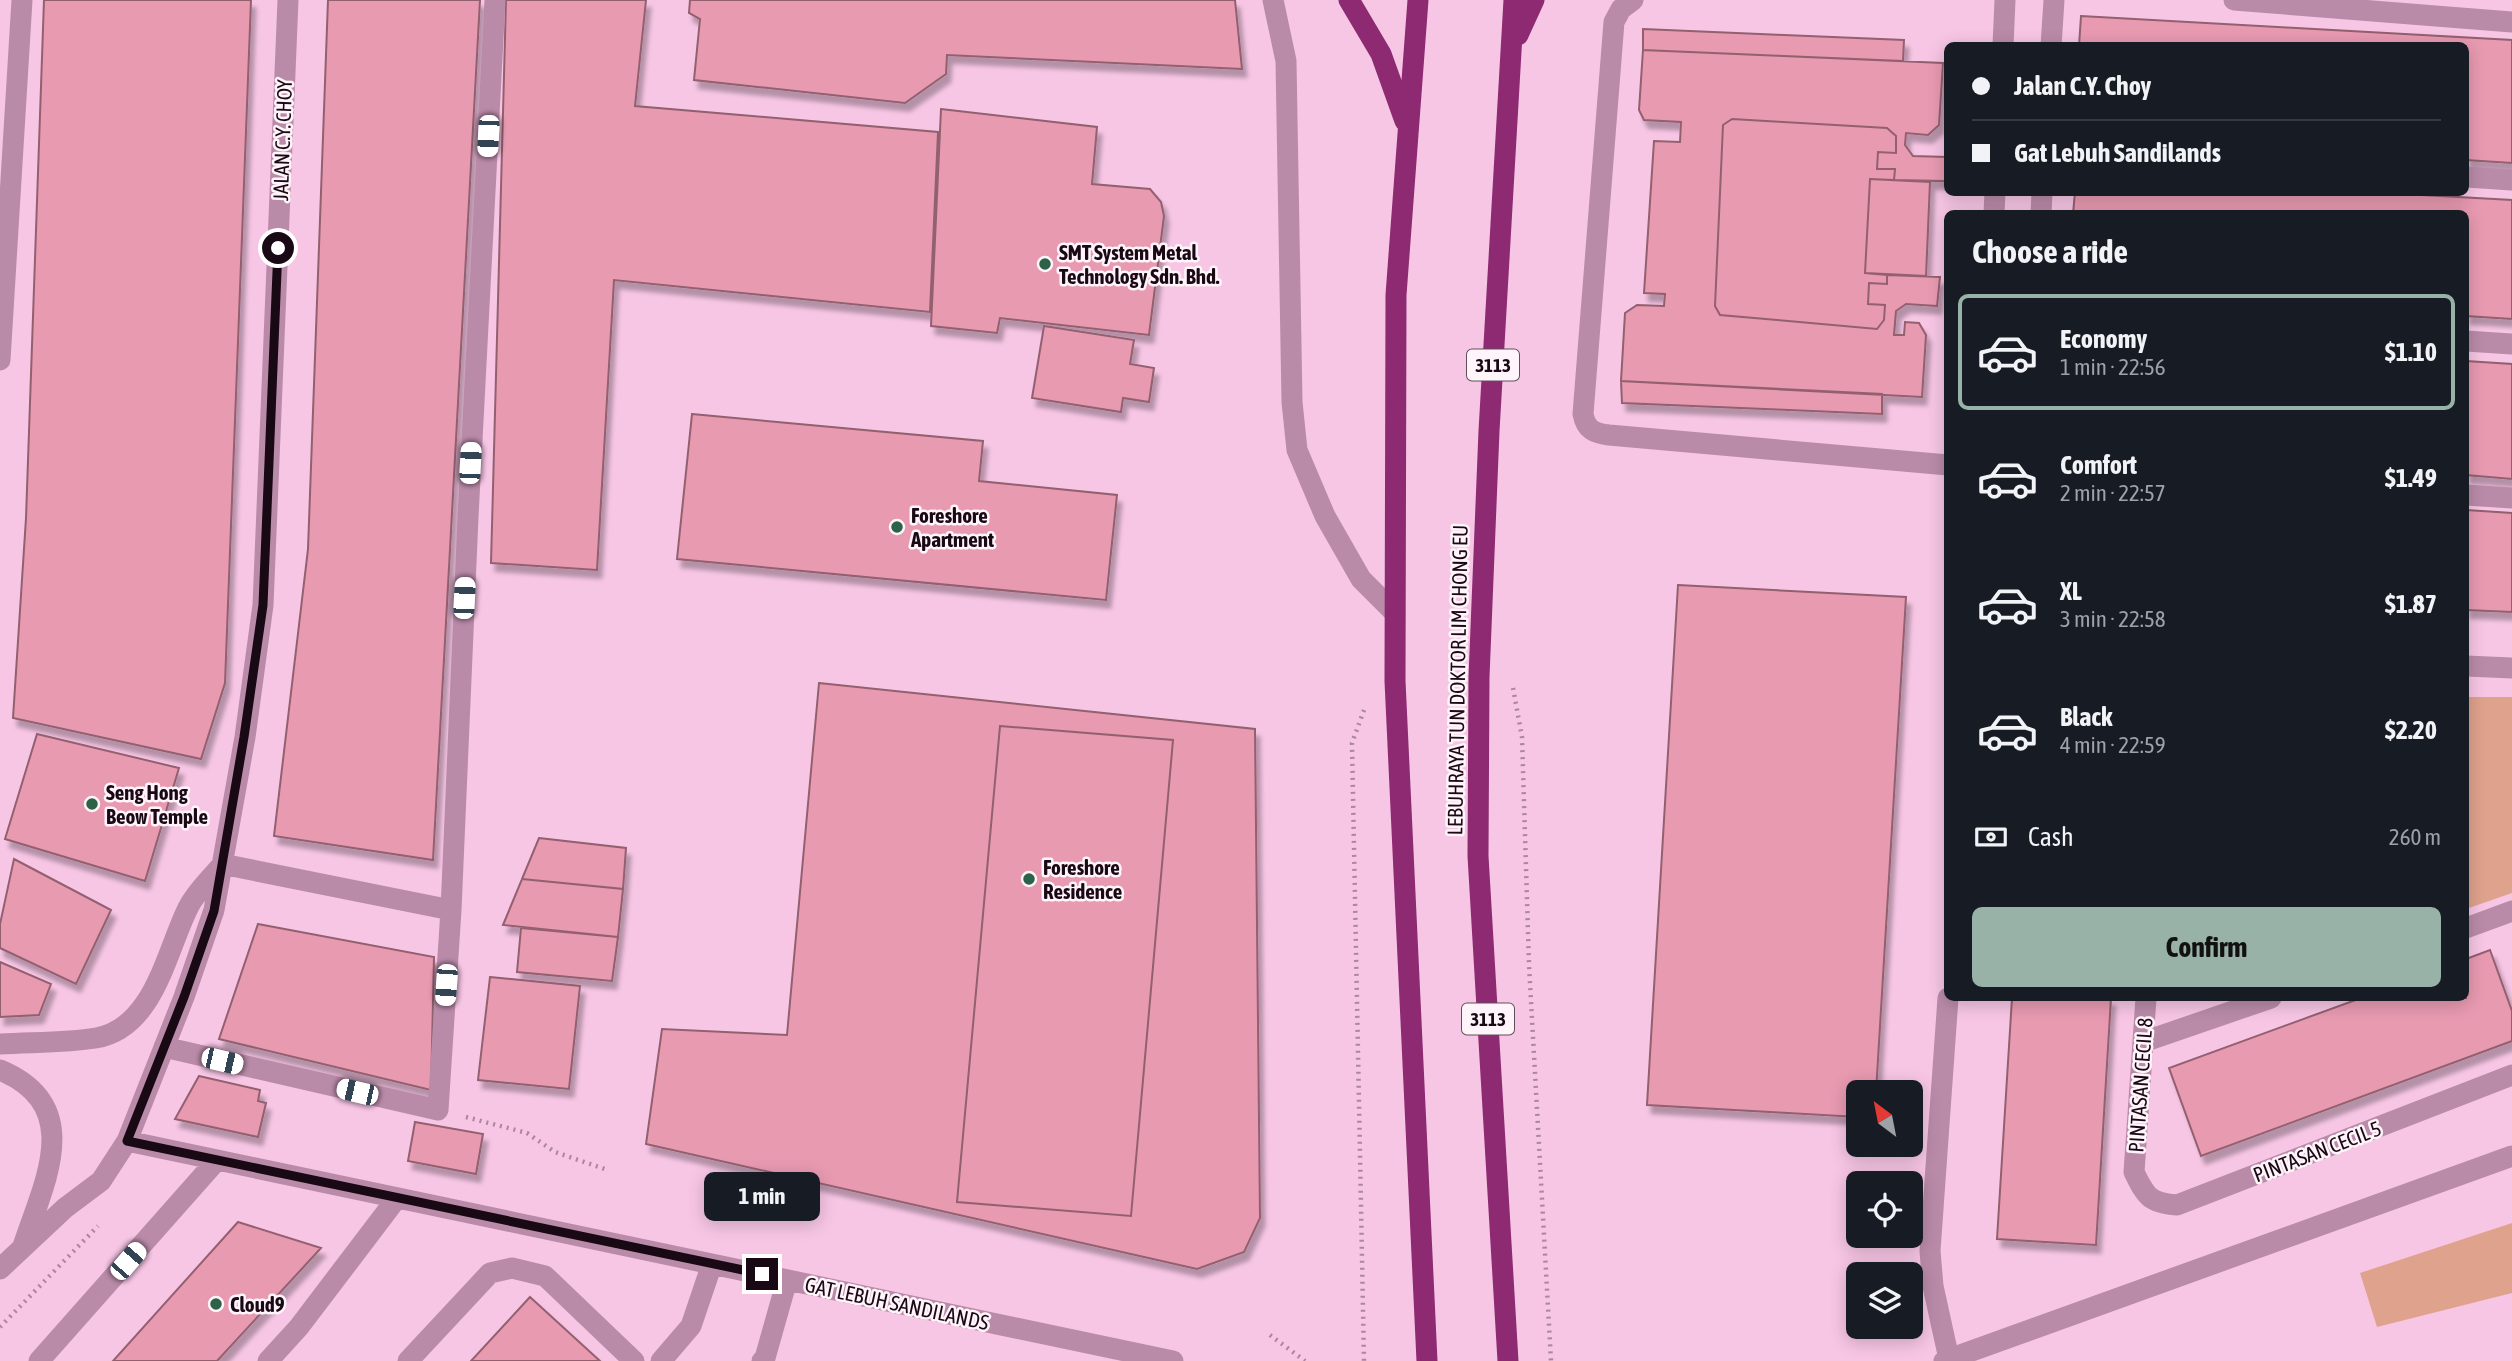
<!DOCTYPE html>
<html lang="en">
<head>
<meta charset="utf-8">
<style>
	body { margin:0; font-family:"Asap Condensed",sans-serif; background:#242831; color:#f1f3f6; height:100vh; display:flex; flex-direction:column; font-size:26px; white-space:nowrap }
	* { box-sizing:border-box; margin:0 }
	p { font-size:23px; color:#9ea1a6 }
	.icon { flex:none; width:38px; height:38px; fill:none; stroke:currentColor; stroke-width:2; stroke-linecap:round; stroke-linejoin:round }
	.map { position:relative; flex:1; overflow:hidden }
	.details { position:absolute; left:1944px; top:210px; width:525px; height:791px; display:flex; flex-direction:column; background:#171b24; border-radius:10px; box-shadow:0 4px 18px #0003 }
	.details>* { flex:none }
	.banner { position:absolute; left:1944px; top:42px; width:525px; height:154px; border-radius:10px; box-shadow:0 4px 18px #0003; display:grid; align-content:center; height:154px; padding:0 28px; background:#171b24 }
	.needle { width:46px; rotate:328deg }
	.controls { position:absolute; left:1846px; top:1080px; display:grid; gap:14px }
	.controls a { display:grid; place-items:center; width:77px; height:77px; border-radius:10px; background:#171b24; box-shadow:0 4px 18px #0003; font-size:35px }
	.end { position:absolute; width:32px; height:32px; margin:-16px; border:9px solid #190914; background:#fff; box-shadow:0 0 0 4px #fff }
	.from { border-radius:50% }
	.bubble { position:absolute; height:49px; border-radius:10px; background:#171b24; box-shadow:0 4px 18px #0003; font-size:23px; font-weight:700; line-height:49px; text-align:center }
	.car { position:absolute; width:21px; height:42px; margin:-21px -10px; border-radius:9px; box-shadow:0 0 5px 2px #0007; background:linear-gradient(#fff 24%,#345 0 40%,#fff 0 76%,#345 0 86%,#fff 0) }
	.banner b { display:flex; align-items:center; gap:24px; height:66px; font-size:26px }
	.banner b+b { border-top:2px solid #363941 }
	.banner i { width:18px; height:18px; background:#f1f3f6 }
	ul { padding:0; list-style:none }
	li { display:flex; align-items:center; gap:21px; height:116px; margin:0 14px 10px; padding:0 14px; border:4px solid transparent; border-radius:10px }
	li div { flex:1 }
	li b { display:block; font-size:26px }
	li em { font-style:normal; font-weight:700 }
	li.active { border-color:#98b2a8 }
	li>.icon { width:63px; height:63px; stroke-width:1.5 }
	h2 { padding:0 28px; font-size:32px; line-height:84px }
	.pay { display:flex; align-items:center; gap:18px; height:77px; padding:0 28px; font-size:26px }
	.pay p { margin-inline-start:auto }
	.action { display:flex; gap:14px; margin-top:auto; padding:14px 28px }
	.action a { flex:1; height:80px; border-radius:10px; background:#98b2a8; color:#111; font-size:28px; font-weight:700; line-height:80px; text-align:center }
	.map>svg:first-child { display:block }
	.green { fill:#dfa38d }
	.building { fill:#e89ab1; stroke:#93606f; stroke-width:2; filter:url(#shadow) }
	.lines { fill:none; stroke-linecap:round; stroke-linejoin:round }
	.path { stroke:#ac869f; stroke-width:4.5; stroke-dasharray:2 5; stroke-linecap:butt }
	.minor { stroke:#ba8ba9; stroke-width:21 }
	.highway { stroke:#8d2a72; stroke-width:21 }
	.route { stroke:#190914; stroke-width:9 }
	.poi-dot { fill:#2c6248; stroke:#fff4fa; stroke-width:2.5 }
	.labels { text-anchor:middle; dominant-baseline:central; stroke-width:5; stroke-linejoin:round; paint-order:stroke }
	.shield { fill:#fff4fa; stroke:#5e5059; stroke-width:2 }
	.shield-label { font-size:19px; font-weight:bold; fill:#190914 }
	.street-label { font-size:21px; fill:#190914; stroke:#fff4fa }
	.poi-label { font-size:21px; font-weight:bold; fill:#190914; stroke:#fff4fa; text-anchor:start }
</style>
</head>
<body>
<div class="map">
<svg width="2512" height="1361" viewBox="0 0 2512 1361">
	<defs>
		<filter id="shadow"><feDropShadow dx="4.5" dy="8" stdDeviation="2" flood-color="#0004"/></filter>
	</defs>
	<rect width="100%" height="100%" fill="#f7c6e5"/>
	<!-- green -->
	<path class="green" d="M2466,697H2512V893L2466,909Z
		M2512,1223V1293L2377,1327L2360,1273Z"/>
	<!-- building -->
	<path class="building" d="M44,0H251L225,683L201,759L13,718L26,518Z
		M328,0H480L433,860L274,836L308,549Z
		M506,0H646L635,106L938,132L930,312L614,280L597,570L491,563Z
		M690,0H1235L1242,69L947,55L946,74L905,103L694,80L700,19L689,13Z
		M2081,16L2512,40V163L2466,160V46H2079Z
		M1643,29L1904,40L1903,61L1643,50Z
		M1643,50L1943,63L1939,125L1928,135L1906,133L1905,145L1913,156L1947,157L1946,181L1894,180L1895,169H1877L1878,152L1896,153V136L1887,128L1732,119L1723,125L1715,306L1720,315L1877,329L1884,320L1885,305L1868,304L1869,283L1887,284V275L1940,277L1937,306L1906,304L1896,311L1894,335H1904L1905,322L1919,323L1926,335L1922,397L1621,381L1625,313L1637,305L1664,306L1665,294L1644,293L1654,141L1680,142L1681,122L1644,120L1639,110Z
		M941,109L1097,127L1092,184L1150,189L1161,202L1164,216L1149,335L1000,318L997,333L931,326Z
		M1732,119L1887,128L1896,136V153L1878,152L1877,169H1895L1894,180L1870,179L1865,273L1887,275V284L1869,283L1868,304L1885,305L1884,320L1877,329L1720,315L1715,306L1723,125Z
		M1870,179L1930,182L1926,276L1865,273Z
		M2075,192H2367L2512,200V319L2466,316V214H2073Z
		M1044,326L1134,340L1130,364L1154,368L1149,402L1123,398L1121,412L1032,398Z
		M2466,361L2512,364V479L2466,475Z
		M1621,381L1882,394V414L1622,403Z
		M692,414L983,441L979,481L1117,495L1106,600L677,559Z
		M2466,510L2512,513V612L2466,610Z
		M1678,585L1906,597L1876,1092H1858V1117L1647,1105Z
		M819,683L1255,729L1260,1218L1244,1252L1197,1269L646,1144L662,1029L787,1035Z
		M1000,726L1173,740L1131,1216L957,1202Z
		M37,734L179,768L145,881L5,839Z
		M539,838L626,848L623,889L522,879Z
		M14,859L111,910L76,984L0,948V924Z
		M522,879L623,889L618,937L503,925Z
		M258,924L434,957L431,1090L219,1039Z
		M521,928L618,937L612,981L517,972Z
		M2490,950L2512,1011V1041L2201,1156L2169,1068L2361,998H2466V959Z
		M0,962L51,984L39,1015L0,1017Z
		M490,977L580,986L569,1089L478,1080Z
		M2012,998H2111L2096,1245L1997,1239Z
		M199,1076L260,1090L258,1101L266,1103L258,1137L175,1119Z
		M415,1122L483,1134L476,1174L408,1161Z
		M238,1222L321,1248L217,1361H113Z
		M530,1297L600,1361H471Z"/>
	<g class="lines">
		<!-- path -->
		<path class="path" d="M1513,688L1522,737L1529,965L1551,1361
			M1364,710L1352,743L1364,1361
			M466,1117L527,1133L555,1152L605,1169
			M0,1327L98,1226
			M1270,1335L1305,1361"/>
		<!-- minor -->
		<path class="minor" d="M1273,0L1286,61L1292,402L1297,450L1325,516L1361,579L1395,613
			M1633,0L1621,9L1614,22L1583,414C1586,430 1594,433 1609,435L1948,465
			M2234,0L2512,22
			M2003,46L2005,0
			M2051,46L2054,0
			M2466,177L2512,180
			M1994,214L1995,192
			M2041,214L2042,192
			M2466,341L2512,344
			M0,360L22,0
			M2466,495L2512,498
			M2466,666L2512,668
			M222,864L451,910
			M2466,928L2512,911
			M1948,998L1930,1251L1933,1286L1949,1359
			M2146,998L2134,1172C2146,1197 2150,1203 2177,1205L2512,1075
			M2143,1042L2271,998
			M0,1044C31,1042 65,1043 96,1038C154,1028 166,952 188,908C195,893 210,879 221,866
			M164,1047L438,1110L451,910L468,517L495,0
			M0,1070C86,1106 44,1182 23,1246
			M127,1141L1173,1361
			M0,1269L65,1208L101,1181L127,1141L184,997L214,910L245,737L263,605L288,0
			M39,1361L217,1160
			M268,1361L299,1327L397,1198
			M408,1361L490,1273L512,1268L545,1276L634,1361
			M661,1361L691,1326L712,1264
			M762,1361L765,1358L787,1280
			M1944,1361L2512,1156"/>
		<!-- highway -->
		<path class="highway" d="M1349,0L1381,54L1405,121
			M1418,0L1396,295L1395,681L1427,1361
			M1518,35L1534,0
			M1508,1361L1478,856L1479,677L1489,431L1514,0"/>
	</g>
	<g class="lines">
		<!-- route -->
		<path class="route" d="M278,248L263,605L244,737L214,911L184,997L127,1141L762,1274"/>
	</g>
	<!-- markers -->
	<g class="poi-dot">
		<circle cx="1045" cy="264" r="7"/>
		<circle cx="897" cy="527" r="7"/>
		<circle cx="92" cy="804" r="7"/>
		<circle cx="1029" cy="879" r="7"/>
		<circle cx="216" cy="1304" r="7"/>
	</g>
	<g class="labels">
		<!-- shield labels -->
		<g class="shield">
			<rect x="1467" y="349.5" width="52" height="31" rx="5"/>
			<rect x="1462" y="1003.5" width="52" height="31" rx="5"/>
		</g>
		<g class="shield-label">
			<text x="1493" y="365">3113</text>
			<text x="1488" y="1019">3113</text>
		</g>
		<!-- street labels -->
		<g class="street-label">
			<text transform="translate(282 140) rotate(-88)">JALAN C.Y. CHOY</text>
			<text transform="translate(1457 680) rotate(-89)">LEBUHRAYA TUN DOKTOR LIM CHONG EU</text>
			<text transform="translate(2140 1085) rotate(-86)">PINTASAN CECIL 8</text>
			<text transform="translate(2317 1151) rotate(-21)">PINTASAN CECIL 5</text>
			<text transform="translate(897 1303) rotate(12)">GAT LEBUH SANDILANDS</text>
		</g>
		<!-- poi labels -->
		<g class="poi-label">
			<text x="1059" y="252">SMT System Metal<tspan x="1059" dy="24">Technology Sdn. Bhd.</tspan></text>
			<text x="911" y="515">Foreshore<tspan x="911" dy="24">Apartment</tspan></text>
			<text x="106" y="792">Seng Hong<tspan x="106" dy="24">Beow Temple</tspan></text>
			<text x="1043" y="867">Foreshore<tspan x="1043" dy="24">Residence</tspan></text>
			<text x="230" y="1304">Cloud9</text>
		</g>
	</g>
</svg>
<div class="controls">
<a><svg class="needle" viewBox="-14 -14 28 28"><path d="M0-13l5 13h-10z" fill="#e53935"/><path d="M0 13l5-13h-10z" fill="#9ea1a6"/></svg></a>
<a><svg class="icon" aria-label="locate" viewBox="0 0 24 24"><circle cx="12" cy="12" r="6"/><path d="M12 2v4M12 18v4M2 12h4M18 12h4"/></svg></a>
<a><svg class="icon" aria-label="layers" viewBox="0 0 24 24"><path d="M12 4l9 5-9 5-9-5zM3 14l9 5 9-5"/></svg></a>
</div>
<i class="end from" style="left:278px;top:248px"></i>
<i class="end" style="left:762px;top:1274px"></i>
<div class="bubble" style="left:704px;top:1172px;width:116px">1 min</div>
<i class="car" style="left:488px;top:136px;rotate:183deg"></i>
<i class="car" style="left:470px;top:463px;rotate:3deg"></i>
<i class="car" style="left:464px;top:598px;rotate:3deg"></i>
<i class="car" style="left:446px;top:985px;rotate:184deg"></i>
<i class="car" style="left:222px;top:1061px;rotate:103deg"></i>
<i class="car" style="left:357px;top:1092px;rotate:283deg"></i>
<i class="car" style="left:128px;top:1261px;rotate:41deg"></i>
<div class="banner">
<b><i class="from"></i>Jalan C.Y. Choy</b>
<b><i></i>Gat Lebuh Sandilands</b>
</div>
<section class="details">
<h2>Choose a ride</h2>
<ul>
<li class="active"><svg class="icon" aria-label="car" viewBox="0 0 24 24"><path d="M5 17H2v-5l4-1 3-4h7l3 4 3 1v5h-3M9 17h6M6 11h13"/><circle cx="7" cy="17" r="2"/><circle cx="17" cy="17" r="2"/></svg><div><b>Economy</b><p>1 min · 22:56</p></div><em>$1.10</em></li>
<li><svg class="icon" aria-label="car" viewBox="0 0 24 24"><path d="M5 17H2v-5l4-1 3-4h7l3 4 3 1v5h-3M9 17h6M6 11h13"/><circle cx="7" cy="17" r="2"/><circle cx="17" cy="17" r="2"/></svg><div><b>Comfort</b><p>2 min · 22:57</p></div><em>$1.49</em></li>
<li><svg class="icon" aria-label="car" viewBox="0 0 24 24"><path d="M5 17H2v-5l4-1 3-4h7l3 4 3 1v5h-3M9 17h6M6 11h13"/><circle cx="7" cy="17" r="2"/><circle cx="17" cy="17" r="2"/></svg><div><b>XL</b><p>3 min · 22:58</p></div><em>$1.87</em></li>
<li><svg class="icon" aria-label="car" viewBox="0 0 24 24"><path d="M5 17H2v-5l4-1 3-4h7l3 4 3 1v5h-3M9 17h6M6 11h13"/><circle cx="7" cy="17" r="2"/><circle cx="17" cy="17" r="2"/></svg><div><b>Black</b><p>4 min · 22:59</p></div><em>$2.20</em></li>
</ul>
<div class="pay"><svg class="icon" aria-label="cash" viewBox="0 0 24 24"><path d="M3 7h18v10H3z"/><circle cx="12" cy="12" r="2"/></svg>Cash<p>260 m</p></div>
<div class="action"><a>Confirm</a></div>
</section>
</div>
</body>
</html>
